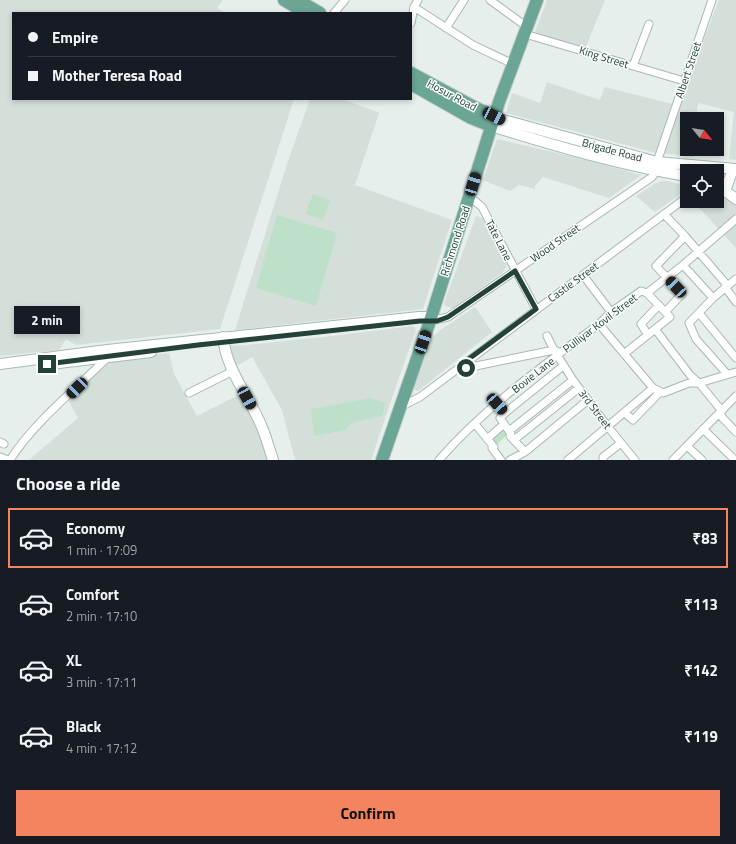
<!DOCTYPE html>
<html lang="en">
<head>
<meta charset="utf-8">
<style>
	body { margin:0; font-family:"Titillium Web",sans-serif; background:#20242c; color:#f1f3f6; height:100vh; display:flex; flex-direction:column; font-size:15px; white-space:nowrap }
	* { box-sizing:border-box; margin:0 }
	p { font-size:13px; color:#9ea1a6 }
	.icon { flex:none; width:22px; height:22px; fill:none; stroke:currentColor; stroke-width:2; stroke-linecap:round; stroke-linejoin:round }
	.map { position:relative; height:460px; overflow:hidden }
	.sheet { display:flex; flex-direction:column; background:#171b24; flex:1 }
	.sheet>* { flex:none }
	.top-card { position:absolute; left:12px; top:12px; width:400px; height:88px; border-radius:0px; box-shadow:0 2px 6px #0003; display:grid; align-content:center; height:88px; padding:0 16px; background:#171b24 }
	.needle { width:26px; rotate:120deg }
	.controls { position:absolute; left:680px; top:112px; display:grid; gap:8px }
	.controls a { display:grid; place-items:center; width:44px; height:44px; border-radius:0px; background:#171b24; box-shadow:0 2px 6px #0003; font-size:20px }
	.end { position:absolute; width:18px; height:18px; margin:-9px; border:5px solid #24423a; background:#fff; box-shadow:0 0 0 2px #fff }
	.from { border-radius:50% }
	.bubble { position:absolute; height:28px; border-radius:0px; background:#171b24; box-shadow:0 2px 6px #0003; font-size:13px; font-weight:700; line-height:28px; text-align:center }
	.car { position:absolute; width:12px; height:24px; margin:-12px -6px; border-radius:5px; box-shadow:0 0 3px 1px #0007; background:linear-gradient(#222 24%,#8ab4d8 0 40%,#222 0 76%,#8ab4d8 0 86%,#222 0) }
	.top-card b { display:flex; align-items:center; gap:14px; height:38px; font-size:15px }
	.top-card b+b { border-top:1px solid #363941 }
	.top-card i { width:10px; height:10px; background:#f1f3f6 }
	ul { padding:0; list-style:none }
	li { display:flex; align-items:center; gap:12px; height:60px; margin:0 8px 6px; padding:0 8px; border:2px solid transparent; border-radius:0px }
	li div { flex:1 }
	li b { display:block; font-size:15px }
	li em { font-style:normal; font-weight:700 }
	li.on { border-color:#f4845f }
	li>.icon { width:36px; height:36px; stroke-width:1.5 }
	h2 { padding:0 16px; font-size:18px; line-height:48px }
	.primary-button { display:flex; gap:8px; margin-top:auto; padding:8px 16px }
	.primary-button a { flex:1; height:46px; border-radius:0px; background:#f4845f; color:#111; font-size:16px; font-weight:700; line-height:46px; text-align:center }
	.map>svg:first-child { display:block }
	.built { fill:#d4dfda }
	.green { fill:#bfe0c8 }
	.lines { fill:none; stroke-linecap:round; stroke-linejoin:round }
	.street-casing { stroke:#a8b8b2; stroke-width:9 }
	.secondary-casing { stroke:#a4bbb3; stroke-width:12 }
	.primary-casing { stroke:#c2cac8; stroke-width:14 }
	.street { stroke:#fff; stroke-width:7 }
	.secondary { stroke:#fff; stroke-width:10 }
	.primary { stroke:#6aa596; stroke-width:12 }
	.route { stroke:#24423a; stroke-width:5 }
	.labels { text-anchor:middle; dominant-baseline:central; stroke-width:3; stroke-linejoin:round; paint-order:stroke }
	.street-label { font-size:11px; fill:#24423a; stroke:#f7fbf9 }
</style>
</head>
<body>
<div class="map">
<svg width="736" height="460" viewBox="0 0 736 460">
	<rect width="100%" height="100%" fill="#e6efeb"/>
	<!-- built -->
	<path class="built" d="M0,0H223L217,8L225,13H13V99H294L220,329L76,345L66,339L59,350L0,356Z
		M547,0H605L585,49L535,32Z
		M719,0H736V160L729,159L734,112L698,103L696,119H687V149H694V157L662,153L681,98Z
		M547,82L600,100L605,87L672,104L656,153L506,113L512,93L540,103Z
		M310,99H342L385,115L379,113L355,185L452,220L423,309L235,330L288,161Z
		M497,139L574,157L641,175L609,198L543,177L535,186V189L519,185L510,191L483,180Z
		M662,181H668L684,186L685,191L655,212L636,196L656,183Z
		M717,192L736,206V248L693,201H717Z
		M476,216L483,218L507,266L502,273L453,308L445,306L444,303Z
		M475,307L492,332L418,391L413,389L430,340L439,331Z
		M413,326L416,330L394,392L371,460H295L282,410L252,357L235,367L226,346L246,345L332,336Z
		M169,353L174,374L197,416L241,394L266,446L270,460H29L78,418L68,400L112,360Z"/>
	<!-- green -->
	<path class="green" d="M313,194L330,200L323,220L305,214Z
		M277,215L337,233L316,306L256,288Z
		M371,398L386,403L382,416L351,423L346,430L314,436L311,409Z
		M501,427L507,435L494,447L487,439Z"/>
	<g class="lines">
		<defs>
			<path id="street" d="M490,0L527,27
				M414,7L473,45L513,64
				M334,13L345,0
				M411,23L414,7L418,0
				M446,28L464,0
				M525,34L684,81
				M633,66L649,24
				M657,162L712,0
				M469,196L482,207L536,309
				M664,214L685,236L727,285
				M683,265L713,298
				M583,275L611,312
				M725,287L736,302
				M666,311L682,294L656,266L685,236
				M699,313L736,358
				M430,321L448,317L652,177L656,171
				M599,324L653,388
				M655,329L690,375L699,383L722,411
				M648,335L641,324L659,305
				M547,336L554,350L557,351
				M624,354L670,317L647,293
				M462,364L466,368L554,350L573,380L608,427L635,460
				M727,374L696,339L689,323L713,298L736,279
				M189,393L233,371
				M497,404L505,413L500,418L511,434L510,436L525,452
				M400,407L420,397L687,197
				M505,413L563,366
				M625,413L633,420L660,392
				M719,414L736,432
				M475,424L494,447L492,448L501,460
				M703,429L735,460
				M509,431L573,380
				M487,439L504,424
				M514,440L579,388
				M0,442L4,444
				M687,446L702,460
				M0,457L8,460
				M10,460C34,422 76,389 108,357
				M439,460C484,408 544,365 599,324L611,312L641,291L647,293L683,265L736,219
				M510,460L525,452L588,400
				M568,460L653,388L663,393L689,383H699L736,372
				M603,460V457L621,443
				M673,460L736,396"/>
			<path id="secondary" d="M494,116L503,120L522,125L657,162L736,169
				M491,126C556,146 620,165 687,176
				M717,185L736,199
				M725,191L733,169
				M223,337C226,370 249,396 261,425C266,436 269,448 273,460
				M0,364L107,350L419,317H431
				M42,365L151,352"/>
			<path id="primary" d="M284,0L306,13
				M301,2L320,13
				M411,73L476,108L494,116
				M411,84L471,118L491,126
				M382,460L430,321L499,102L537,0"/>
		</defs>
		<!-- street casing -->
		<use href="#street" class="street-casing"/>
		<!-- secondary casing -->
		<use href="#secondary" class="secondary-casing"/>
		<!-- primary casing -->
		<use href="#primary" class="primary-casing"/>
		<!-- street -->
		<use href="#street" class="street"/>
		<!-- secondary -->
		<use href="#secondary" class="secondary"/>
		<!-- primary -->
		<use href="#primary" class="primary"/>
	</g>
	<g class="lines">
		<!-- route -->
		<path class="route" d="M47,364L198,345L420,321H437L448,317L515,271L536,309L462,364L466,368"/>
	</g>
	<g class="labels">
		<!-- street labels -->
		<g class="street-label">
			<text transform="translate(604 57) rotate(17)">King Street</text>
			<text transform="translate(688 70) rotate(-71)">Albert Street</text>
			<text transform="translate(452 95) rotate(28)">Hosur Road</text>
			<text transform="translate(612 150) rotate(15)">Brigade Road</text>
			<text transform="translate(499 240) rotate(63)">Tate Lane</text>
			<text transform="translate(455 241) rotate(-72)">Richmond Road</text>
			<text transform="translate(555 243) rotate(-35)">Wood Street</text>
			<text transform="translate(573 282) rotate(-36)">Castle Street</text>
			<text transform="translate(600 323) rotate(-37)">Pulliyar Kovil Street</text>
			<text transform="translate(533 375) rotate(-38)">Bovie Lane</text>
			<text transform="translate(595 409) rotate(53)">3rd Street</text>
		</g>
	</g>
</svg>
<div class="controls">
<a><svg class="needle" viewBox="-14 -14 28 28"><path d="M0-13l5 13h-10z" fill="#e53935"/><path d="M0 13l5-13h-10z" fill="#9ea1a6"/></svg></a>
<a><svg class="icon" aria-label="locate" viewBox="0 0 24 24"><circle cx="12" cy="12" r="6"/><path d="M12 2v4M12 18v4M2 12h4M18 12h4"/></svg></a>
</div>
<i class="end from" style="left:466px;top:368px"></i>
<i class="end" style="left:47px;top:364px"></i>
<div class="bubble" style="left:14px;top:306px;width:66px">2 min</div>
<i class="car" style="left:494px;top:116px;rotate:117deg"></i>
<i class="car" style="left:473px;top:184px;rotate:17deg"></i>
<i class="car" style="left:676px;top:287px;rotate:317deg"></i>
<i class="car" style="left:423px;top:342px;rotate:19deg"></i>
<i class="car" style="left:77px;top:388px;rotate:226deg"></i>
<i class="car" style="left:247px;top:398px;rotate:151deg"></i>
<i class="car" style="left:497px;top:404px;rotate:138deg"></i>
<div class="top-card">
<b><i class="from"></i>Empire</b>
<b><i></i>Mother Teresa Road</b>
</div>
</div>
<section class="sheet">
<h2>Choose a ride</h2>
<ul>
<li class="on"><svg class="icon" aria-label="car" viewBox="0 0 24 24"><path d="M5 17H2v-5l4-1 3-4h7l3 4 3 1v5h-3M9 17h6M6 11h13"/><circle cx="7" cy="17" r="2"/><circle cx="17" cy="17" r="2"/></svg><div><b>Economy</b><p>1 min · 17:09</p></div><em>₹83</em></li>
<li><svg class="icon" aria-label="car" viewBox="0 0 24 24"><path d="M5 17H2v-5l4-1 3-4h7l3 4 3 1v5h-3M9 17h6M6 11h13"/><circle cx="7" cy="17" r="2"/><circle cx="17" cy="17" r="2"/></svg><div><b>Comfort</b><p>2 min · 17:10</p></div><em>₹113</em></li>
<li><svg class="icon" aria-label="car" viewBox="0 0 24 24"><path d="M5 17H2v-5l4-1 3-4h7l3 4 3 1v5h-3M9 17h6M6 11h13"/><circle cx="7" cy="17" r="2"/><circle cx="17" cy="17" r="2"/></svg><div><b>XL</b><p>3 min · 17:11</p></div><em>₹142</em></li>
<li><svg class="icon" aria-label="car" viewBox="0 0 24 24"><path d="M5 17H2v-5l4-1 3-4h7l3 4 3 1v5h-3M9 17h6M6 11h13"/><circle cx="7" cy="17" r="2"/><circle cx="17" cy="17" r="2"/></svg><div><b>Black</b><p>4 min · 17:12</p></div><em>₹119</em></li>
</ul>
<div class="primary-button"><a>Confirm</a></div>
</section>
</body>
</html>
